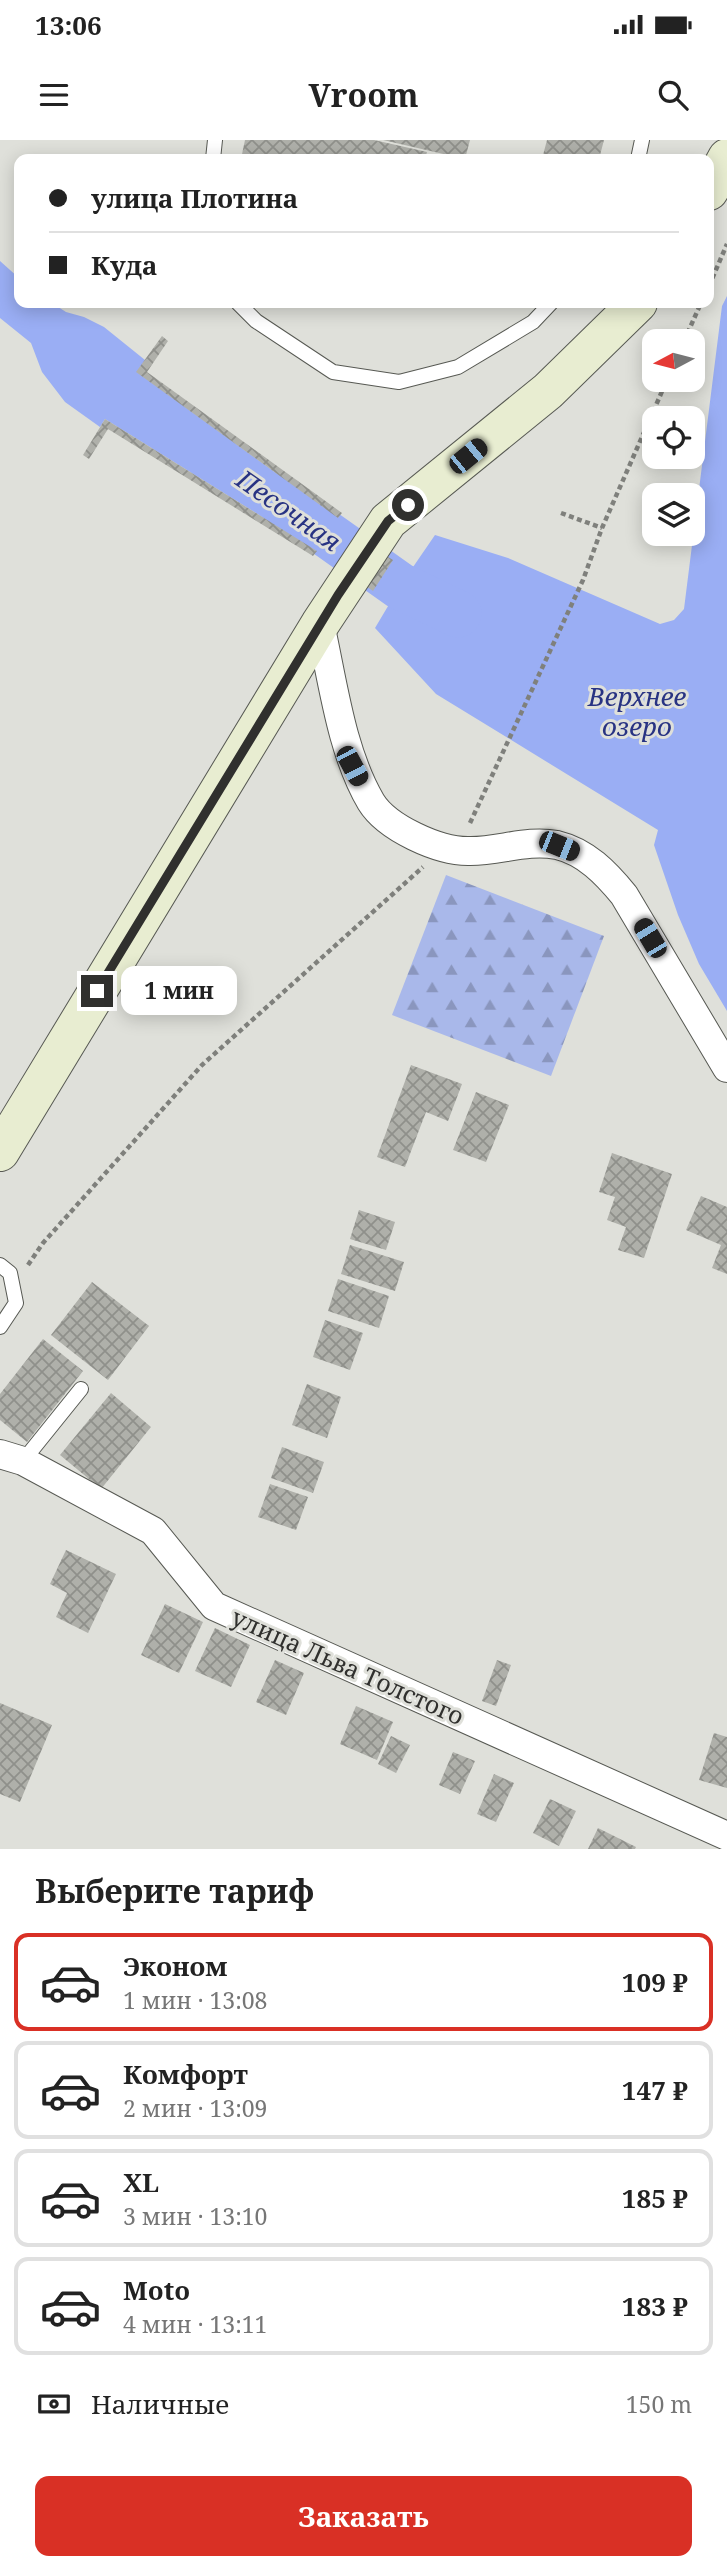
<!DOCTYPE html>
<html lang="ru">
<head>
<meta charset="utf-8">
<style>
	body { margin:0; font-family:"Noto Serif",serif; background:#f6f6f6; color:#222; height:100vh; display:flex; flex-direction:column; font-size:26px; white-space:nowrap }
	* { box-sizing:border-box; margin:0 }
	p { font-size:23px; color:#767676 }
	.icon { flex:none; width:38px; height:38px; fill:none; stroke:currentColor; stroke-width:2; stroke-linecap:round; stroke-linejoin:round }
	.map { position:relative; height:1709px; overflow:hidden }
	.side { display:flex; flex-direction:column; background:#fff; flex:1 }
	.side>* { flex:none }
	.banner { position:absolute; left:14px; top:14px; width:700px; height:154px; border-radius:14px; box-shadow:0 4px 18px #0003; display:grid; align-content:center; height:154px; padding:0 35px; background:#fff }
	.needle { width:46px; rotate:263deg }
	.tools { position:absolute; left:642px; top:189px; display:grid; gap:14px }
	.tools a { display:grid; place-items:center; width:63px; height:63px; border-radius:14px; background:#fff; box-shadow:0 4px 18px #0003; font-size:35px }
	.end { position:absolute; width:32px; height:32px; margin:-16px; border:9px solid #30302e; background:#fff; box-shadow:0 0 0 4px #fff }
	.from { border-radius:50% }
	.bubble { position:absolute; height:49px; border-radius:14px; background:#fff; box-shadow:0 4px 18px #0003; font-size:23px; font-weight:700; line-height:49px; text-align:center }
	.car { position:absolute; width:21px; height:42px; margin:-21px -10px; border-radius:9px; box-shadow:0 0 5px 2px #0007; background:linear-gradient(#222 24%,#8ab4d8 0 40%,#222 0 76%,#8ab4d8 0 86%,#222 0) }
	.banner b { display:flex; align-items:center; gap:24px; height:66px; font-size:26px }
	.banner b+b { border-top:2px solid #e0e0e0 }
	.banner i { width:18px; height:18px; background:#222 }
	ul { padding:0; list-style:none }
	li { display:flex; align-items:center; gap:21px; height:98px; margin:0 14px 10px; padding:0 21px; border:4px solid #e0e0e0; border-radius:14px }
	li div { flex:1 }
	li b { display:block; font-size:26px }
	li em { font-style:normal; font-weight:700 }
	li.current { border-color:#d93025 }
	li>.icon { width:63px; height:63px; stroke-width:1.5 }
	h2 { padding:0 35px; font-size:32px; line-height:84px }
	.pay { display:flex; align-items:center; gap:18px; height:77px; padding:0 35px; font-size:26px }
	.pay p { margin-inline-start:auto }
	.button { display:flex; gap:14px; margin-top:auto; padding:14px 35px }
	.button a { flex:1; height:80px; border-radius:14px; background:#d93025; color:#fff; font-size:28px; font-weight:700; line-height:80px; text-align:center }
	.status { display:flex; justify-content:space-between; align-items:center; height:49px; padding:0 35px; background:#fff; direction:ltr }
	.status svg { height:19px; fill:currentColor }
	header { display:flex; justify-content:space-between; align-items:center; height:91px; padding:0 35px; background:#fff; font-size:32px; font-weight:700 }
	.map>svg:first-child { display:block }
	.forest { fill:url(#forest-firs) }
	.water { fill:#9aaef4 }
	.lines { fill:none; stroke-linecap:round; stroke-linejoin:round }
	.river { stroke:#9aaef4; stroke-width:47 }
	.building { fill:url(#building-cross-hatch) }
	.lane-casing { stroke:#575953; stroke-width:16 }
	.street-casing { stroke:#575953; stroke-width:30 }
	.secondary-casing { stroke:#575953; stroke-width:40 }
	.path { stroke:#7f807c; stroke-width:4.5; stroke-dasharray:5 3.5; stroke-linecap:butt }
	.lane { stroke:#fff; stroke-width:14 }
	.street { stroke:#fff; stroke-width:28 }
	.secondary { stroke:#e8edd1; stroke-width:38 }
	.route { stroke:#30302e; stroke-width:9 }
	.labels { text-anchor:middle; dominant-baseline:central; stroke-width:6; stroke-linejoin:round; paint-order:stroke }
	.street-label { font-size:24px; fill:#30302e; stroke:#dfe0da }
	.water-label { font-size:26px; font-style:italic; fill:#283383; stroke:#dfe0da }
</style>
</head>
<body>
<div class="status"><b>13:06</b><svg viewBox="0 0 49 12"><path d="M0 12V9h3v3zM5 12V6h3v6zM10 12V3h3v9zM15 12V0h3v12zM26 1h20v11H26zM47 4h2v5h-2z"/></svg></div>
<header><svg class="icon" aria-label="menu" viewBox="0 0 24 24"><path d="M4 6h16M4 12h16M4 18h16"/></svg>Vroom<svg class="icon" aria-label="search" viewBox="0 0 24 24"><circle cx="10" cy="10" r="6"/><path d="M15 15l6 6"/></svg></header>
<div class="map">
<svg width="727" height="1709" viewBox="0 0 727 1709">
	<defs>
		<pattern id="forest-firs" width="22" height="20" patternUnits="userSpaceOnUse" patternTransform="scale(1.75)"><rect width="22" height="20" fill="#a9b8ea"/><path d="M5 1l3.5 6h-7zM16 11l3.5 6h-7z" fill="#8a96be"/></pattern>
		<pattern id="building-cross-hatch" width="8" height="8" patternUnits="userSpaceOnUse" patternTransform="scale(1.75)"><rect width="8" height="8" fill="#afb0aa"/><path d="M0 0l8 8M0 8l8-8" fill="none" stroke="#8f908b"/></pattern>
	</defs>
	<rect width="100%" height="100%" fill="#dfe0da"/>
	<!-- forest -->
	<path class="forest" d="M446,735L604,796L551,936L392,875Z"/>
	<!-- water -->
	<path class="water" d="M0,121L19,138V163H52L66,172L84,177L104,187L145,220L137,232L338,378L317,411L105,279L100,287L65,262L42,232L31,203L0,178Z
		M727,156V871L699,824L678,775L654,705L658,690L436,554L375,488L400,446L435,395L508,418L660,484L674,480L684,469L722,166Z"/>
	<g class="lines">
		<!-- river -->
		<path class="river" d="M276,358L400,446L458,474"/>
	</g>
	<!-- building -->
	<path class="building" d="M245,0H374L427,12L425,19H241Z
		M383,0H470L465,19Z
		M547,0H604L599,19H542Z
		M162,196L168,201L147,232L342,373L338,378L136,232Z
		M105,279L317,411L313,416L108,289L89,319L83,315Z
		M380,412L393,420L373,451L360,442Z
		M411,925L462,944L448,981L426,972L405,1027L377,1017Z
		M476,952L509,965L486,1022L453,1010Z
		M612,1013L672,1034L644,1118L618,1110L626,1087L607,1080L615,1057L599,1052Z
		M701,1056L727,1067V1134L712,1128L721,1105L686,1090Z
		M359,1070L395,1082L386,1110L350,1099Z
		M350,1105L404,1122L395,1151L341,1134Z
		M338,1139L389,1156L379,1188L328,1171Z
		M92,1142L149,1186L108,1240L51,1195Z
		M325,1180L363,1193L350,1230L313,1217Z
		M43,1199L83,1231L27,1302L0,1280V1254Z
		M307,1244L341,1257L327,1298L292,1285Z
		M111,1253L151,1287L101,1349L60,1315Z
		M282,1307L324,1322L313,1353L271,1338Z
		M270,1344L308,1357L296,1390L258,1377Z
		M66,1410L116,1434L88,1493L56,1477L67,1453L50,1444Z
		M165,1464L203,1482L179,1533L141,1515Z
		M215,1488L250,1505L231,1547L195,1531Z
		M275,1520L304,1533L286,1575L256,1562Z
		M497,1520L511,1525L496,1566L482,1561Z
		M0,1563L52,1585L20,1662L0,1654Z
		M356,1566L393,1582L377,1620L340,1604Z
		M714,1593L727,1597V1648L699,1640Z
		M391,1596L410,1605L396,1633L378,1624Z
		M453,1612L475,1621L460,1654L439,1645Z
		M494,1634L514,1643L496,1682L477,1674Z
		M550,1659L576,1671L559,1706L533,1693Z
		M598,1688L636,1707L635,1709H588Z"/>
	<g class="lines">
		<defs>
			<path id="lane" d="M213,19L215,0
				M638,19L642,0
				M238,163L256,181L333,232L399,242L458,227L533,182L551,163
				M0,1125L10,1133L16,1163L0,1187
				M23,1321L81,1249"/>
			<path id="street" d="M320,484C333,542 341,611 371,662C387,688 438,711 468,711C498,712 526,699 557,705C586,712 606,733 624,755L727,928
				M0,1314L23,1321L153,1391L214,1466L727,1696"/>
			<path id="secondary" d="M709,51L727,18
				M0,1012L320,484L388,381L548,251L638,163"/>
		</defs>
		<!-- lane casing -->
		<use href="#lane" class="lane-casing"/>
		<!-- street casing -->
		<use href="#street" class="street-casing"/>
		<!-- secondary casing -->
		<use href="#secondary" class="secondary-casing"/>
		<!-- path -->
		<path class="path" d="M709,146L727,104
			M684,201L701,163
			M561,373L602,388
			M470,683L583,440L602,388L667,240
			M28,1125L43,1103L202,925L423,727"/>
		<!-- lane -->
		<use href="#lane" class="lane"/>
		<!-- street -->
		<use href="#street" class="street"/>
		<!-- secondary -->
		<use href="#secondary" class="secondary"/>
	</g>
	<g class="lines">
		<!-- route -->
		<path class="route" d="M97,851L338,455L388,381L408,365"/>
	</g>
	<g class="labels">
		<!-- street labels -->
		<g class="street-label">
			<text transform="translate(348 1526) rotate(24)">улица Льва Толстого</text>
		</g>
		<!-- water labels -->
		<g class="water-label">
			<text transform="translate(289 370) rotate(35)">Песочная</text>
			<text x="637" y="556">Верхнее<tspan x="637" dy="30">озеро</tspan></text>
		</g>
	</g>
</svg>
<div class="tools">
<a><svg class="needle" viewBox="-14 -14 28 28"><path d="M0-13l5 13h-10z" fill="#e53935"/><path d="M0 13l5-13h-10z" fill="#767676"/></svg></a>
<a><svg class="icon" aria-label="locate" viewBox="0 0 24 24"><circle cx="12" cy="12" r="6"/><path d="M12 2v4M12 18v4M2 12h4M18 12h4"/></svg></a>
<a><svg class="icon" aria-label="layers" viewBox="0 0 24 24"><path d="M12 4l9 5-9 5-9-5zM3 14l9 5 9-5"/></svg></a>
</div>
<i class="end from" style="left:408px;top:365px"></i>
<i class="end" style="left:97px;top:851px"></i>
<div class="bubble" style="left:121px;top:826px;width:116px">1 мин</div>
<i class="car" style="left:468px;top:316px;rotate:51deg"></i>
<i class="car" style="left:352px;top:626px;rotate:152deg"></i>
<i class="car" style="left:559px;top:706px;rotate:112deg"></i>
<i class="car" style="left:650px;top:798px;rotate:329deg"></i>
<div class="banner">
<b><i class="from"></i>улица Плотина</b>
<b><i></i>Куда</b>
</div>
</div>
<section class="side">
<h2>Выберите тариф</h2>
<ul>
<li class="current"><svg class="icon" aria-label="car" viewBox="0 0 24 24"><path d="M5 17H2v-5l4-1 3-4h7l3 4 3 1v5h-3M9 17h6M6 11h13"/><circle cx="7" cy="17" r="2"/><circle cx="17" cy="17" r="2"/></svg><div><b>Эконом</b><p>1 мин · 13:08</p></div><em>109 ₽</em></li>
<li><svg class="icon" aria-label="car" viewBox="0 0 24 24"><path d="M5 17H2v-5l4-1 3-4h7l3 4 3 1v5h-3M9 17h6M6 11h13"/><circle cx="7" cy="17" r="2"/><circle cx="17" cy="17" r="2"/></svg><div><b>Комфорт</b><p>2 мин · 13:09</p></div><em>147 ₽</em></li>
<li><svg class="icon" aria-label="car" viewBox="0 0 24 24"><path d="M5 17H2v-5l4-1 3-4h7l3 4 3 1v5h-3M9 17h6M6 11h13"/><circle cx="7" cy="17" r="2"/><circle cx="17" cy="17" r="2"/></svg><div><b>XL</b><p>3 мин · 13:10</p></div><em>185 ₽</em></li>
<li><svg class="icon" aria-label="car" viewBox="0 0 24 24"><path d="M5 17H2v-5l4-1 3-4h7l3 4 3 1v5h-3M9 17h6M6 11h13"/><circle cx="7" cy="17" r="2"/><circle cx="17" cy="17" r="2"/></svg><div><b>Moto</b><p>4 мин · 13:11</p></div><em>183 ₽</em></li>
</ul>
<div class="pay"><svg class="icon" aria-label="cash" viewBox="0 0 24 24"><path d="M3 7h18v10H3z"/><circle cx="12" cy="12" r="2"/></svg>Наличные<p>150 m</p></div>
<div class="button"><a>Заказать</a></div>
</section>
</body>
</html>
